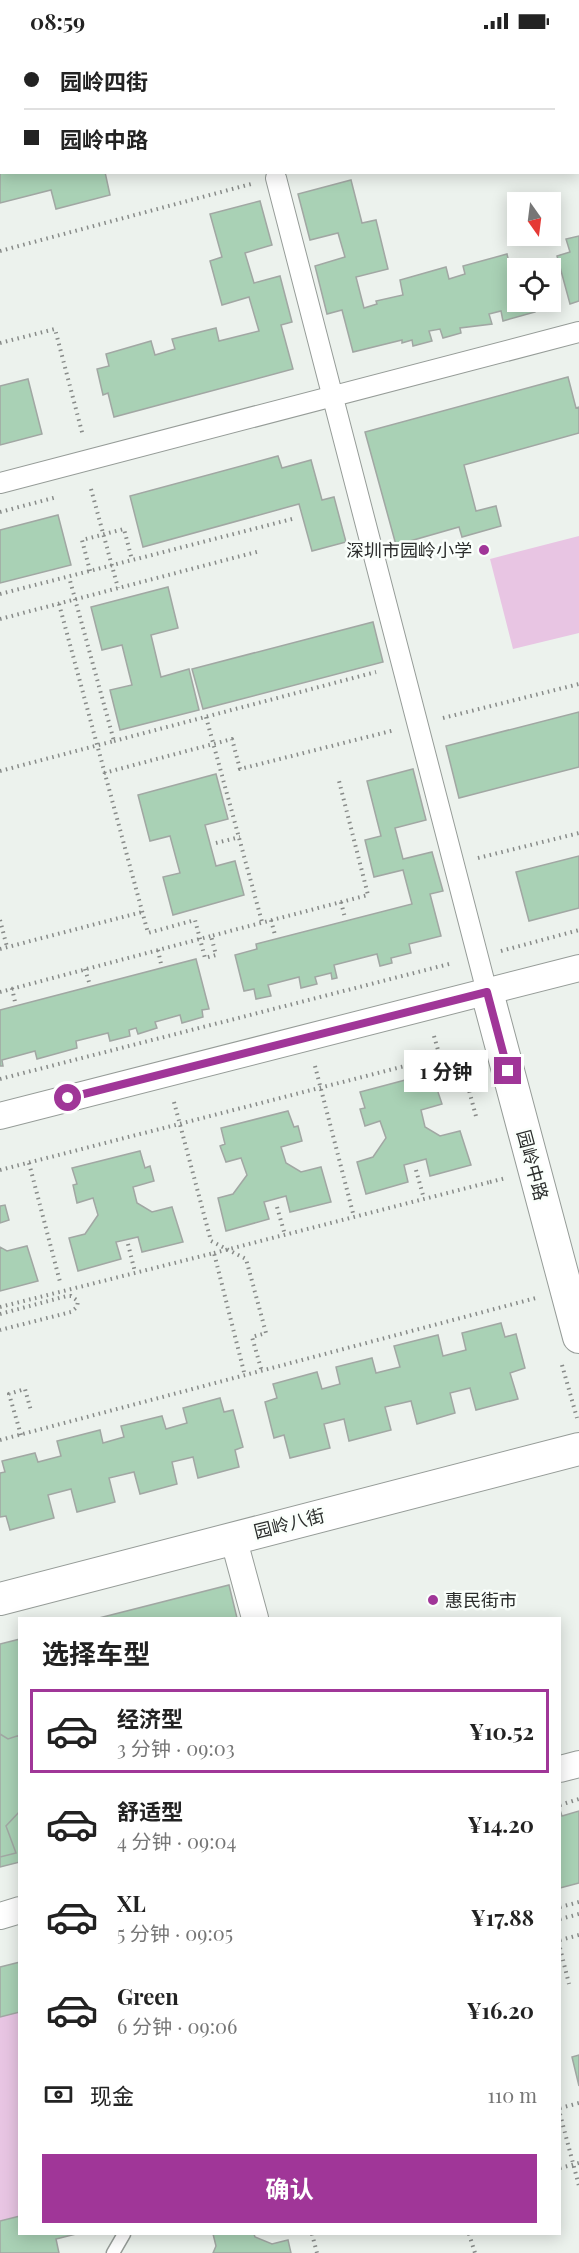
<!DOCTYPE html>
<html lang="zh">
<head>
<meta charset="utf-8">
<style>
	body { margin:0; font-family:"Playfair Display","Noto Sans SC",serif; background:#f2f2f2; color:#222; height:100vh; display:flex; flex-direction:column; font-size:22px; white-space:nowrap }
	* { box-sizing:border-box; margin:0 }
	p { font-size:20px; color:#767676 }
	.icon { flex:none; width:33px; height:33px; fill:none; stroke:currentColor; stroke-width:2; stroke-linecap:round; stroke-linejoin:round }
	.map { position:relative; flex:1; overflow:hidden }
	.sheet { position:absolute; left:18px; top:1575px; width:543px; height:618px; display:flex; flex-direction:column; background:#fff; border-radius:0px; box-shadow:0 3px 15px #0003 }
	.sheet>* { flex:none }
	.banner { position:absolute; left:0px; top:0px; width:579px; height:132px; box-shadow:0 3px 15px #0003; display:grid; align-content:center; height:132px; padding:0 24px; background:#fff }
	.needle { width:39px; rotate:166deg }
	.buttons { position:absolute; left:507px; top:150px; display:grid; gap:12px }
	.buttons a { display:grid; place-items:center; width:54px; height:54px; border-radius:0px; background:#fff; box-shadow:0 3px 15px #0003; font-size:30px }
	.end { position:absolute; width:27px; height:27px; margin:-14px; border:8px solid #a03698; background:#fff; box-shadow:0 0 0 3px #fff }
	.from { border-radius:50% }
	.bubble { position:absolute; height:42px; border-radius:0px; background:#fff; box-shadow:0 3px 15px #0003; font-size:20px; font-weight:700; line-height:42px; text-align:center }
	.banner b { display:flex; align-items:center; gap:21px; height:57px; font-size:22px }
	.banner b+b { border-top:2px solid #e0e0e0 }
	.banner i { width:15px; height:15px; background:#222 }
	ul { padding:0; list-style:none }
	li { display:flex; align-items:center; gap:18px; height:84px; margin:0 12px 9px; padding:0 12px; border:3px solid transparent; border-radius:0px }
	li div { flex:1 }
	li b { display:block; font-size:22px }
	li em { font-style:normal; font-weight:700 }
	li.selected { border-color:#a03698 }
	li>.icon { width:54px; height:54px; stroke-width:1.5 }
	h2 { padding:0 24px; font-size:27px; line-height:72px }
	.pay { display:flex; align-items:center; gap:15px; height:66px; padding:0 24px; font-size:22px }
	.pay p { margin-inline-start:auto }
	.primary-button { display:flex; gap:12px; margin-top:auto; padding:12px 24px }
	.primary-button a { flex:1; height:69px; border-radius:0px; background:#a03698; color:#fff; font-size:24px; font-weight:700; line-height:69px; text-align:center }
	.status { display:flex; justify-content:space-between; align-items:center; height:42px; padding:0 30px; background:#fff; direction:ltr }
	.status svg { height:16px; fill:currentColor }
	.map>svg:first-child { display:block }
	.green { fill:#e8c5e3 }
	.building { fill:#a9d1b5; stroke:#a1a7a3; stroke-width:1.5 }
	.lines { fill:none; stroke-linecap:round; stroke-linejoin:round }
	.service-casing { stroke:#969c98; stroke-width:15 }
	.pedestrian-casing { stroke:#969c98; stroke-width:22 }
	.minor-casing { stroke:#969c98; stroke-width:28 }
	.tertiary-casing { stroke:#969c98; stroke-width:34 }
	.path { stroke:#888b89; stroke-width:4; stroke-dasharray:1.5 4.5; stroke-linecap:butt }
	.service { stroke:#fff; stroke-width:12 }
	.pedestrian { stroke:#fff; stroke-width:20 }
	.minor { stroke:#fff; stroke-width:26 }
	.tertiary { stroke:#fff; stroke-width:32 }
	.path-bridge { stroke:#888b89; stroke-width:4; stroke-dasharray:1.5 4.5; stroke-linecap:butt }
	.route { stroke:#a03698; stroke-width:8 }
	.poi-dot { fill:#a03698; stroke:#fafffb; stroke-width:2 }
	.labels { text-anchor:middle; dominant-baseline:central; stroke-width:5; stroke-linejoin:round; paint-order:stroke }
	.poi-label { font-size:18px; fill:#2b2d2c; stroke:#fafffb; text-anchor:end }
	.street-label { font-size:18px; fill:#2b2d2c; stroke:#fafffb }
</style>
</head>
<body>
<div class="status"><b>08:59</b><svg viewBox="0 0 49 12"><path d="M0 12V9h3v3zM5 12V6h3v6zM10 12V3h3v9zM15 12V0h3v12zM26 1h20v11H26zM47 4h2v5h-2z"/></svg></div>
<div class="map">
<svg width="579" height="2211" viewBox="0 0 579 2211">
	<rect width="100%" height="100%" fill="#ecf2ed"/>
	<!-- green -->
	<path class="green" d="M579,494V591L513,607L490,517Z
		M19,1970V2174L0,2179V1975Z"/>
	<!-- building -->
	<path class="building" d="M0,0H46L47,2H2L0,28Z
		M98,0H297L291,2Z
		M127,0H213L214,2H128Z
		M489,0H579V25L578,2H486Z
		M0,104L2,130H105L110,153L56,167L51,148L0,161Z
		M351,138L362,181L376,178L388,227L356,235L364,266L377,262L376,259L403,253L400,238L446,225L449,237L465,232L463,224L507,212L510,225L523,222L524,226H518V260H533L535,270L503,279L501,269L489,272L492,282L460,286L461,291L443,296L440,287L429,289L432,299L413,304L412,298L402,301V298L353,310L342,268L327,272L315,224L345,215L338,191L310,198L298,152Z
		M260,159L272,203L245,211L254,241L280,234L292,280L281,283L293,327L114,375L108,351L103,353L97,327L109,324L106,312L151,299L155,313L175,307L172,297L216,286L219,299L259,289L249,255L222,263L210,219L222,215L210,172Z
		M579,194V259L570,262L557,214L570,210L566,197Z
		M568,335L576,366L579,365V391L464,423L476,469L496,464L501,484L462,495L459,485L396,503L365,390Z
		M28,337L42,392L0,403V344Z
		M278,414L282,426L311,418L322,458L334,455L346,500L312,509L299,462L143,505L130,454Z
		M58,473L71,523L0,541V488Z
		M168,545L178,586L151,593L161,635L189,627L199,668L120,688L110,648L132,643L122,603L102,608L91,565Z
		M373,580L383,620L203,667L192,627Z
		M579,670V725L459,756L446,704Z
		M413,727L426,778L395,786L403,817L432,810L443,849L430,852L441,894L409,902L411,911L391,916L392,921L380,924L377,912L334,923L337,936L332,937L331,931L315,935L317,942L301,946L299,935L268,943L271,954L256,957L254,947L244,949L235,913L257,907L256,902L412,862L403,828L374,835L365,798L381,794L367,739Z
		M216,732L228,777L205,783L216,824L235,819L244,853L173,873L163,835L180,831L170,794L150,799L138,753Z
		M579,814V866L529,879L516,830Z
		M196,917L209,967L202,968L203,975L182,981L180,973L155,980L157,986L138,992L136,986L129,988L130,994L110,999L108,991L76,999L77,1006L37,1017L35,1009L2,1018L3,1024H0V968Z
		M428,1032L433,1049L437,1047L442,1062L421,1068L425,1085L440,1094L460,1089L471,1123L430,1134L426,1117L404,1123L408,1140L366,1152L357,1120L373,1115L386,1096L380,1079L365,1084L360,1067L365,1066L360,1050Z
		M288,1069L294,1085L298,1084L302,1099L281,1105L286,1121L301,1130L321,1125L331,1160L290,1170L286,1154L264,1160L269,1177L226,1189L218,1156L233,1152L247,1133L241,1116L226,1120L220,1104L225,1102L221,1086Z
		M140,1109L145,1126L150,1124L154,1139L133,1145L137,1161L152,1170L172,1165L183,1200L142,1210L138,1195L116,1200L121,1217L78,1229L69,1196L85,1192L98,1173L93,1156L77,1161L73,1143L77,1142L72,1126Z
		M5,1163L9,1178L0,1181V1164Z
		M27,1204L38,1239L0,1249V1205L7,1209Z
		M501,1281L505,1295L516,1292L525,1326L510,1331L518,1357L476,1368L470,1346L450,1351L455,1371L417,1382L411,1359L385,1365L391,1388L349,1399L344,1377L324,1382L330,1406L290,1416L284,1393L274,1396L265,1360L277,1356L273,1342L317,1330L322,1347L340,1342L336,1325L372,1316L376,1331L400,1325L394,1304L438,1293L443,1314L466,1308L462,1291Z
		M220,1356L224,1370L233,1368L243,1405L235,1408L239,1425L198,1436L193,1415L172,1420L177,1442L140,1452L134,1430L109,1436L115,1460L77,1470L71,1447L48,1453L54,1476L10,1488L6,1474L0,1475V1431L5,1430L2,1419L35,1411L38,1420L61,1414L57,1399L100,1388L103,1401L124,1395L121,1384L162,1374L166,1387L187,1381L183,1366Z
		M229,1543L237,1576H99Z
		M20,1597V1820L0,1825V1602Z
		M0,1692L8,1697L20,1693V1769L6,1784L16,1811L0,1815Z
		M560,1768L562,1774L579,1769V1841L560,1846Z
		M20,1920V1970L0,1975V1925Z
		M579,2013V2044L572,2015Z
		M20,2174V2192H76L56,2197L59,2211H0V2179Z
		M213,2192H254L255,2195L272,2202L288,2198L291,2211H213L216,2204Z"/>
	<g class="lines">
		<defs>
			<path id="service" d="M113,2211L124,2192"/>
			<path id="pedestrian" d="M276,136L487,950
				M0,441L579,290"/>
			<path id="minor" d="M0,1074L579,926
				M233,1495L255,1576
				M560,1727L579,1722
				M0,1874L20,1868"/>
			<path id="tertiary" d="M487,950L579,1295
				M0,1557L579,1407"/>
		</defs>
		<!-- service casing -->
		<use href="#service" class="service-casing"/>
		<!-- pedestrian casing -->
		<use href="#pedestrian" class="pedestrian-casing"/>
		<!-- minor casing -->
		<use href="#minor" class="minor-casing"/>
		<!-- tertiary casing -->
		<use href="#tertiary" class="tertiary-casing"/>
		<!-- path -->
		<path class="path" d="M578,56H579
			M0,209L251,142
			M0,301L55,287L83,394
			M91,447L118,546
			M0,470L57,455
			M90,529L82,498L124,487L132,518
			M59,562L148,891L195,878L205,916L216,913L211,894L368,853L338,735
			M0,577L260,509
			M443,676L579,642
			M114,699L376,630
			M104,731L232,697L240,727L395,688
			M216,801L240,795
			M478,816L579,791
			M341,860L345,876
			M0,878L7,905
			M271,878L275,893
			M0,907L142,870
			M158,908L161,922
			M501,909L579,888
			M85,927L89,940
			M12,946L15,960
			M434,994L440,1015
			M315,1024L354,1175
			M0,1037L453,921
			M174,1060L211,1199L246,1217L266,1291L252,1295L262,1330
			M29,1121L60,1240
			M0,1128L440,1015L463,1026L477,1078
			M416,1128L424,1157
			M490,1140L506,1136
			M277,1165L285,1193
			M128,1202L135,1230
			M0,1265L214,1211L245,1334
			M0,1272L67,1254H71L78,1259L77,1265L71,1270L0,1288
			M562,1323L577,1376
			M21,1393L9,1352L25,1347L31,1369
			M0,1398L536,1256
			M560,1763L579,1757
			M560,1865L579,1860
			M560,1877L579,1872
			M560,1898L579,1893
			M560,1906L569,1942
			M560,2066L579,2061
			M560,2072L579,2144
			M560,2126L579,2121
			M312,2192L317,2211
			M469,2192L475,2211"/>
		<!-- service -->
		<use href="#service" class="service"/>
		<!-- pedestrian -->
		<use href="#pedestrian" class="pedestrian"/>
		<!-- minor -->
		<use href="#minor" class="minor"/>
		<!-- tertiary -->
		<use href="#tertiary" class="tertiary"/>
		<!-- path-bridge -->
		<path class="path-bridge" d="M0,552L296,476
			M206,675L262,880
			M0,729L114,699L69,535
			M0,950L211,894
			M214,1211L490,1140"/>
	</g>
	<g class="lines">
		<!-- route -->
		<path class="route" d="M68,1056L487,950L508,1029"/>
	</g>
	<!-- markers -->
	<g class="poi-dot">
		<circle cx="484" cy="508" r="6"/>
		<circle cx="433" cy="1558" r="6"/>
	</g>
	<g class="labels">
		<!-- poi labels -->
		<g class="poi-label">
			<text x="472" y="508">深圳市园岭小学</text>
			<text x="445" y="1558" text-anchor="start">惠民街市</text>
		</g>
		<!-- street labels -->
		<g class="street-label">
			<text transform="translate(533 1123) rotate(75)">园岭中路</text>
			<text transform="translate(289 1481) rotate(-14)">园岭八街</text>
		</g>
	</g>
</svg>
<div class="buttons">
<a><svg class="needle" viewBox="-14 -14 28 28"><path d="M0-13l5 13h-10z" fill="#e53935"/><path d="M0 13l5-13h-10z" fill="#767676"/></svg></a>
<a><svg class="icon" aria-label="locate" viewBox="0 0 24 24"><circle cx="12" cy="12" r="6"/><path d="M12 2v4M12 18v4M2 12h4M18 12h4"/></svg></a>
</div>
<i class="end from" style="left:68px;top:1056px"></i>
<i class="end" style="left:508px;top:1029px"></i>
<div class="bubble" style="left:404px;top:1008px;width:84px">1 分钟</div>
<div class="banner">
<b><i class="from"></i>园岭四街</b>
<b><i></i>园岭中路</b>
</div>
<section class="sheet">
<h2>选择车型</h2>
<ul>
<li class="selected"><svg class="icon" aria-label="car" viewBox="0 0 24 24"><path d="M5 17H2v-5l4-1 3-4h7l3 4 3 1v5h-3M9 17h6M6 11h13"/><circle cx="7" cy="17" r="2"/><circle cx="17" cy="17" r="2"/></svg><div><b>经济型</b><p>3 分钟 · 09:03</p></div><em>¥10.52</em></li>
<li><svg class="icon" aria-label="car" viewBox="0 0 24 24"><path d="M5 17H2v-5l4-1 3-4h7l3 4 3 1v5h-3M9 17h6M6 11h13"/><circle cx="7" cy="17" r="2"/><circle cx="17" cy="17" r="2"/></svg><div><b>舒适型</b><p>4 分钟 · 09:04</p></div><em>¥14.20</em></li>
<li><svg class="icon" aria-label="car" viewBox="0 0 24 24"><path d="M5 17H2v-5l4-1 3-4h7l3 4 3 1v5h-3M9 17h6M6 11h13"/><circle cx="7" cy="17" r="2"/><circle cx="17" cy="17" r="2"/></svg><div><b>XL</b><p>5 分钟 · 09:05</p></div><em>¥17.88</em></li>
<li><svg class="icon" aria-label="car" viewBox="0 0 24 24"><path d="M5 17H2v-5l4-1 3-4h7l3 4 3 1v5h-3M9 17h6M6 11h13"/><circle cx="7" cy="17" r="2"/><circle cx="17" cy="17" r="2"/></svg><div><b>Green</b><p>6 分钟 · 09:06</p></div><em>¥16.20</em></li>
</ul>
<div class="pay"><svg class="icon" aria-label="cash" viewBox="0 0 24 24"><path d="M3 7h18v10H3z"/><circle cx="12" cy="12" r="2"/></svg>现金<p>110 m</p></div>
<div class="primary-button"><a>确认</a></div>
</section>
</div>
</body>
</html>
